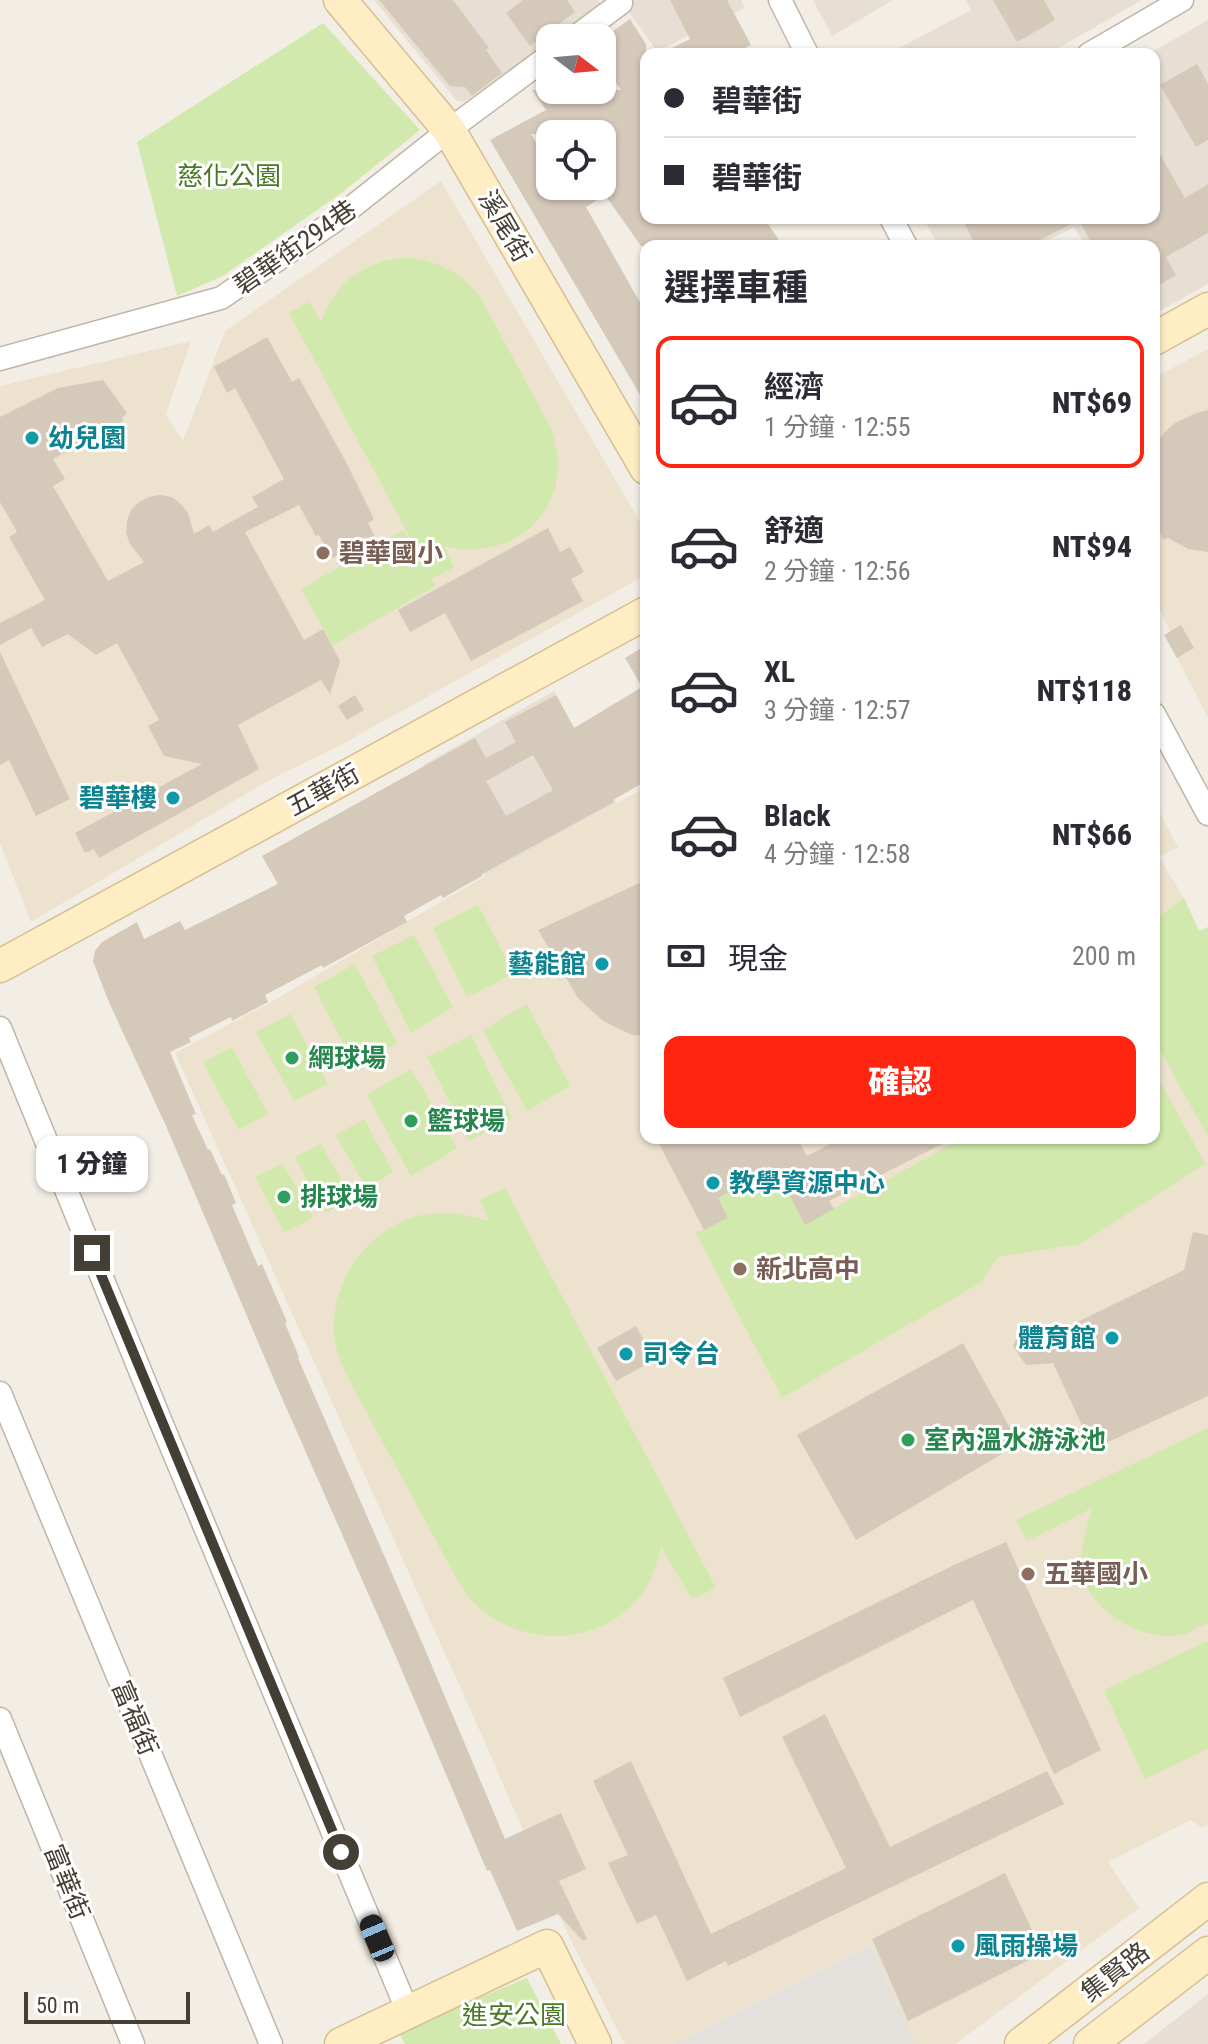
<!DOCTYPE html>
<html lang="zh-TW">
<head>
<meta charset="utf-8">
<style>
	body { margin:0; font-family:"Roboto Condensed","Noto Sans TC",sans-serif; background:#f2f2f3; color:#2b2b33; height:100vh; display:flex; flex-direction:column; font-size:30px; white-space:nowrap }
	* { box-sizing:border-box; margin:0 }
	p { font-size:26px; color:#7c7c81 }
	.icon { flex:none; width:44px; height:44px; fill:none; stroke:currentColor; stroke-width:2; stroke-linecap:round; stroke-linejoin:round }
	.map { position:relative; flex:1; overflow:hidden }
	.side { position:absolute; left:640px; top:240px; width:520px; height:904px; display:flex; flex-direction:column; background:#fff; border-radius:16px; box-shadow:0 2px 6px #0004 }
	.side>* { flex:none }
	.hud { position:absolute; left:640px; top:48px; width:520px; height:176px; border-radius:16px; box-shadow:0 2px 6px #0004; display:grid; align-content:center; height:176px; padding:0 24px; background:#fff }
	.needle { width:52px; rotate:106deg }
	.buttons { position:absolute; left:536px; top:24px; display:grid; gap:16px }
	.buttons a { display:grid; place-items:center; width:80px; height:80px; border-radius:16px; background:#fff; box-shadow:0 2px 6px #0004; font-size:40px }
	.scale { position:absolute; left:24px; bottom:20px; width:166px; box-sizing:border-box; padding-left:8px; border:4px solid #453e34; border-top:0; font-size:22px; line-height:28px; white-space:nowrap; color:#453e34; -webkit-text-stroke:6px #fff; paint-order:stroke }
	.end { position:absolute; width:36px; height:36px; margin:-18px; border:10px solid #453e34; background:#fff; box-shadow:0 0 0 4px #fff }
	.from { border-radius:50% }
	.bubble { position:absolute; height:56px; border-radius:16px; background:#fff; box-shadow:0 2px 6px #0004; font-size:26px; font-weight:800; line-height:56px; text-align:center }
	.car { position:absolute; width:24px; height:48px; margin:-24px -12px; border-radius:10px; box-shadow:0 0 6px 2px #0007; background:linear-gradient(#222 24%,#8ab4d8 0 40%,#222 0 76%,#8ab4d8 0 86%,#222 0) }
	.hud b { display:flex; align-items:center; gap:28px; height:76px; font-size:30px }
	.hud b+b { border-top:2px solid #e1e1e2 }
	.hud i { width:20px; height:20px; background:#2b2b33 }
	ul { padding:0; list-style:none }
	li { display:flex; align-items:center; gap:24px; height:132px; margin:0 16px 12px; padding:0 8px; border:4px solid transparent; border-radius:16px }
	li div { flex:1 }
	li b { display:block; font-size:30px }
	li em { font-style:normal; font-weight:800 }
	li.selected { border-color:#ff2510 }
	li>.icon { width:72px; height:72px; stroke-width:1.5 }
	h2 { padding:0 24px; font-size:36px; line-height:96px }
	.pay { display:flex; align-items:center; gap:20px; height:88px; padding:0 24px; font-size:30px }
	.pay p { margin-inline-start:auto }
	.button { display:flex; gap:16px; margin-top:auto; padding:16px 24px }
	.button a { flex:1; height:92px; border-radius:16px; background:#ff2510; color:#fff; font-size:32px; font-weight:800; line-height:92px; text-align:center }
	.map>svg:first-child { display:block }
	.residential { fill:#e7dfd3 }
	.education { fill:#ede2ce }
	.green { fill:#d1e9ac }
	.parking { fill:#e4e1dd }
	.building { fill:#d5c9ba; fill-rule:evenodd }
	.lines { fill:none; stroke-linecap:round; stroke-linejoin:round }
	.street-casing { stroke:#bfb5a7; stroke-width:25 }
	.secondary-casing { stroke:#d5bf93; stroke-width:35 }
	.street { stroke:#fff; stroke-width:22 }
	.secondary { stroke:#ffedc3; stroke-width:32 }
	.route { stroke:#453e34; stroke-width:10 }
	.culture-dot { fill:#0f9aa8; stroke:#fff; stroke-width:3 }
	.education-dot { fill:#8d6e63; stroke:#fff; stroke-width:3 }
	.leisure-dot { fill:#2e9e5b; stroke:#fff; stroke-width:3 }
	.labels { text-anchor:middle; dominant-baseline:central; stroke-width:6; stroke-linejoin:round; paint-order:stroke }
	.park-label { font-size:26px; fill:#4a7926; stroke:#fff }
	.street-label { font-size:26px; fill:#453e34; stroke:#fff }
	.culture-label { font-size:26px; font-weight:bold; fill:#0d838f; stroke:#fff; text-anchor:start }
	.education-label { font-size:26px; font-weight:bold; fill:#785e54; stroke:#fff; text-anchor:start }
	.leisure-label { font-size:26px; font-weight:bold; fill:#27864d; stroke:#fff; text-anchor:start }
</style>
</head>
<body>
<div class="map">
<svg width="1208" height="2044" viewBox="0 0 1208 2044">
	<rect width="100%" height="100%" fill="#f3eee5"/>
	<!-- residential -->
	<path class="residential" d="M374,0H598L602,5L555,38H550V42L467,100L462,102L456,100Z
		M620,0H741L745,8L657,51Z
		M813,0H893L832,36Z
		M966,0H1142L1048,54H888L971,10Z
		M1208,20V284L1154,314V246H1085L1074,227L1037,246H939L923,218H1154V54H1148Z
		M554,691L616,803L485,876L423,765Z
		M1208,1994V2044H1144Z"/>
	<!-- education -->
	<path class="education" d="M441,181L646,532V575L337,747L273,778L31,922L0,843V386L191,341L166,414L183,441L225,331Z
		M1208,349V718L1177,658L1170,631L1154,598V378Z
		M646,787V1138H1154V802L1178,847L1159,857L1184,898L1199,931L1208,927V1825L1201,1827L1191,1820L1108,1862L1139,1908L955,2044H915L871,1945L674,2044H625L570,1939L487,1747L175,1053L271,1002L485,876Z"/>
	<!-- green -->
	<path class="green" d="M323,23L420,130L340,194L221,277L177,296L137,142Z
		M413,258C440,262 462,274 479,295L551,428C578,503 520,564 444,546L454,567L432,579L435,586L333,645L301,589L403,530L426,567L289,313L309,302L321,322C337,280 367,258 413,258Z
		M1184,898L1199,931L1208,927V1137L1154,1039V921Z
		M478,905L514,974L467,997L433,928Z
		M414,935L453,1007L411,1033L372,956Z
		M355,964L397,1043L355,1067L314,987Z
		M527,1004L570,1086L527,1111L483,1030Z
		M290,1014L328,1084L294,1101L256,1032Z
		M471,1035L512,1118L469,1141L427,1057Z
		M232,1047L268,1114L239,1130L203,1062Z
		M411,1069L457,1148L411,1176L367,1095Z
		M1154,1070L1205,1164L1080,1244L998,1257L980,1283L782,1398L695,1231L704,1230L728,1218L718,1198L775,1168L805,1224L963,1138H1154Z
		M364,1119L393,1172L366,1188L336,1135Z
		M321,1144L352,1199L325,1213L295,1157Z
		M283,1164L313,1218L284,1232L255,1177Z
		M505,1188L716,1588L692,1599L661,1547C656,1567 650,1587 635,1602C596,1645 527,1646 483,1611C473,1604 466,1593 459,1583L346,1374C340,1360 335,1348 334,1333C330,1274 380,1213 441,1213C457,1212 473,1217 489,1221L480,1200Z
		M1208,1428V1623C1199,1627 1189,1634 1180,1635C1142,1642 1091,1612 1083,1575C1078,1551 1086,1531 1092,1508L1027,1541L1016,1520Z
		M1208,1641V1749L1145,1779L1104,1690Z
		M527,1978L561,2044H405L398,2031Z"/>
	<!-- parking -->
	<path class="parking" d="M871,1945L915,2044H674Z"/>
	<!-- building -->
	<path class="building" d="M379,0H453L489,48L486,50L502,73L472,96L465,87L450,86Z
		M523,0H567L575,12L530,46L506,13Z
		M670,0H727L751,45L743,49L746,54H660L690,39Z
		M993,0H1044L1055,20L1017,42Z
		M630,19L646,44V218H764L783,246H641L605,195L586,207L646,313V405L490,140L546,110L532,90H621L602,62V39ZM531,134H602V186H550V168Z
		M1197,64L1208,84V140L1196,147L1160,85Z
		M1154,144L1185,198L1208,184V233L1166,257L1176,275L1154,288V246H1093L1079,220L1028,246H976L962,218H1154Z
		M267,337L292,382L299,378L345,460L374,519L368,523L375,537L332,558L319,535L316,536L299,505L245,532L304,640L323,629L340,661L330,694L321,680L238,725L259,769L99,858L94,849L85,853L75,833L202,764L164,756L148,726L159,720L117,643L96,655L68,634L42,647L31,628L0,645V623L45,600L9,537L17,532L0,502V417L58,388L103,380L127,413L122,418L123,421L53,459L65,479L53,486L108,581L144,562L130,544L126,533L127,521L131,510L139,502L149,497L160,495L172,497L181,504L188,513L194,534L209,525L213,532L258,507L252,497L284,479L235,388L227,393L214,367Z
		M1208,410V552L1188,549L1168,538L1164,540L1154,521V446L1165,432L1175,423L1194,414Z
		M548,528L560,552L570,547L584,572L571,579L583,601L471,661L445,613L410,632L398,610Z
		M1181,625L1194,648L1177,658L1164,635Z
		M646,645V781L613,800L614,802L482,874V876L443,898L441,895L404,916L407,922L323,968L322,965L265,995L268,1002L232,1021L231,1017L189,1038L191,1042L170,1052L196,1114L192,1115L208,1150L210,1149L222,1175L224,1174L236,1203L232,1205L258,1266L262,1264L287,1322L285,1323L299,1357L298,1358L424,1647L505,1839L561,1813L586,1869L559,1881L587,1939L583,1941L558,1914L517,1931L490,1870L487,1871L397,1659L278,1389L166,1126L108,1000L93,961L95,951L102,942L137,922L144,939L180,921L185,930L278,884L262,856L475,738L486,758L516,742L505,722L556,695L574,728L642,687L625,658ZM533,755L553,790L506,816L486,781Z
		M0,652L70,799L36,816L9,760L0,765Z
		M355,695L364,710L347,720L338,706Z
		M646,880V1035H632L603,1021L578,998L538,930Z
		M656,1138H797L807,1156L842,1138H954L829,1201L834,1209L805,1225L775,1168L718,1198L728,1218L704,1230Z
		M1193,1232L1208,1235V1396L1093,1449L1053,1363L1026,1365L1013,1346L1024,1323L1061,1330L1184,1270Z
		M636,1326L655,1360L616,1381L597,1348Z
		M963,1343L1019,1444L856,1540L797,1435Z
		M1006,1542L1101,1750L1054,1774L973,1600L740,1717L723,1678L952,1566Z
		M825,1714L890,1847L1047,1771L1064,1804L728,1966L726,1961L687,1981L656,1915L637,1924L608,1863L628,1855L593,1781L631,1761L711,1934L846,1868L782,1737Z
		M1005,1873L1043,1953L908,2021L872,1939Z"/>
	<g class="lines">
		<defs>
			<path id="street" d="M780,0L807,54
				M574,38L621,3
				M1089,54L1182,0
				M891,218L906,246
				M0,359L221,298L333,222L449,130L550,55
				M1154,714L1208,814
				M0,1028L161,1422L408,2012
				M0,1393L271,2044
				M0,1719L133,2044"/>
			<path id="secondary" d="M340,0L449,130L646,468
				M1154,339L1208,309
				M0,966L646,613
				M341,2044L547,1946L595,2044
				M1021,2044L1208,1899
				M1090,2044L1208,1953"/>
		</defs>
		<!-- street casing -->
		<use href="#street" class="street-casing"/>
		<!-- secondary casing -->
		<use href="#secondary" class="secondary-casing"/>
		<!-- street -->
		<use href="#street" class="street"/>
		<!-- secondary -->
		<use href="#secondary" class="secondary"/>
	</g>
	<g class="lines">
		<!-- route -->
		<path class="route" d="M92,1253L341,1852"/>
	</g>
	<!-- markers -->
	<g class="culture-dot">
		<circle cx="32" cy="438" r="8"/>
		<circle cx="173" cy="798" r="8"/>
		<circle cx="602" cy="964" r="8"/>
		<circle cx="713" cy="1183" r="8"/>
		<circle cx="1112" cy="1338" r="8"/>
		<circle cx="626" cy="1354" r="8"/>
		<circle cx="958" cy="1946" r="8"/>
	</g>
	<g class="education-dot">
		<circle cx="323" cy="553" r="8"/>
		<circle cx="740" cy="1269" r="8"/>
		<circle cx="1028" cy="1574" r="8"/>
	</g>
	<g class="leisure-dot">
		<circle cx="292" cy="1058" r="8"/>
		<circle cx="411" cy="1121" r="8"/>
		<circle cx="284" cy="1197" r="8"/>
		<circle cx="908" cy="1440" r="8"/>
	</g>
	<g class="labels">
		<!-- park labels -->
		<g class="park-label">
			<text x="229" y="176">慈化公園</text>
			<text x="514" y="2015">進安公園</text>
		</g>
		<!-- street labels -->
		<g class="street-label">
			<text transform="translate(505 226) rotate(60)">溪尾街</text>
			<text transform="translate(295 247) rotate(-35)">碧華街294巷</text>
			<text transform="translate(323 790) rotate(-29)">五華街</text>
			<text transform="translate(135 1718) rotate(67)">富福街</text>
			<text transform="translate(67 1882) rotate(68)">富華街</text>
			<text transform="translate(1115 1972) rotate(-38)">集賢路</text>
		</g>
		<!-- culture labels -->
		<g class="culture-label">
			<text x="48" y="438">幼兒園</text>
			<text x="157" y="798" text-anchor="end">碧華樓</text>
			<text x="586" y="964" text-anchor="end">藝能館</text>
			<text x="729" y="1183">教學資源中心</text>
			<text x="1096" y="1338" text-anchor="end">體育館</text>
			<text x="642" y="1354">司令台</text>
			<text x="974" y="1946">風雨操場</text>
		</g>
		<!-- education labels -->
		<g class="education-label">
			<text x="339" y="553">碧華國小</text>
			<text x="756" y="1269">新北高中</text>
			<text x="1044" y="1574">五華國小</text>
		</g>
		<!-- leisure labels -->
		<g class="leisure-label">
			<text x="308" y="1058">網球場</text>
			<text x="427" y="1121">籃球場</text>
			<text x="300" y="1197">排球場</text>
			<text x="924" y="1440">室內溫水游泳池</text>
		</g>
	</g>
</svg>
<div class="buttons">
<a><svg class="needle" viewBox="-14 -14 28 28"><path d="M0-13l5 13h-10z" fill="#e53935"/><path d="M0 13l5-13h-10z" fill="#7c7c81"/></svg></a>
<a><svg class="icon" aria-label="locate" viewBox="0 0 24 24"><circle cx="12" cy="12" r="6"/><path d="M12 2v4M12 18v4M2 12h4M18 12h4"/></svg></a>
</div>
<div class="scale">50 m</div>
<i class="end from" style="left:341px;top:1852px"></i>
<i class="end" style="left:92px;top:1253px"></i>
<div class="bubble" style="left:36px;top:1136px;width:112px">1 分鐘</div>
<i class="car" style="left:377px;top:1938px;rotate:337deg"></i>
<div class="hud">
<b><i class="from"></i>碧華街</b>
<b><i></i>碧華街</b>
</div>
<section class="side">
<h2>選擇車種</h2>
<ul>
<li class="selected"><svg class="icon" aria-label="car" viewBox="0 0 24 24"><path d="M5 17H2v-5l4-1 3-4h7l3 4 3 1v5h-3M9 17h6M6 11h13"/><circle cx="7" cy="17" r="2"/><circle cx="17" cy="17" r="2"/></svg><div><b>經濟</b><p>1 分鐘 · 12:55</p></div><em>NT$69</em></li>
<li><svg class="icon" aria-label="car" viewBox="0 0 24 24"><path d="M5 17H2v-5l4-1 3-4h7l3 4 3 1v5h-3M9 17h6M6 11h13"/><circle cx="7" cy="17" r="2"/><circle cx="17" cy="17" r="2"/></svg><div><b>舒適</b><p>2 分鐘 · 12:56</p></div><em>NT$94</em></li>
<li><svg class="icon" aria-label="car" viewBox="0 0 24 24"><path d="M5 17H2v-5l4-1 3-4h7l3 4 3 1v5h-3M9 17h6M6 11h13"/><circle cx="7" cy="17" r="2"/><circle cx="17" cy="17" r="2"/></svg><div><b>XL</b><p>3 分鐘 · 12:57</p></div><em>NT$118</em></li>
<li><svg class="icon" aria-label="car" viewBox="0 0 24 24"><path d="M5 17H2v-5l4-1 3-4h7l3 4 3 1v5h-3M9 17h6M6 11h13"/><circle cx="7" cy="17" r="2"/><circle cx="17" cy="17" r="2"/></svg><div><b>Black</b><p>4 分鐘 · 12:58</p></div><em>NT$66</em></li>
</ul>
<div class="pay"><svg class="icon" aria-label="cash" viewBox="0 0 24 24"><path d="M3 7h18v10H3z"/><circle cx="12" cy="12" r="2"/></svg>現金<p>200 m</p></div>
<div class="button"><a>確認</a></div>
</section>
</div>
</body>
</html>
